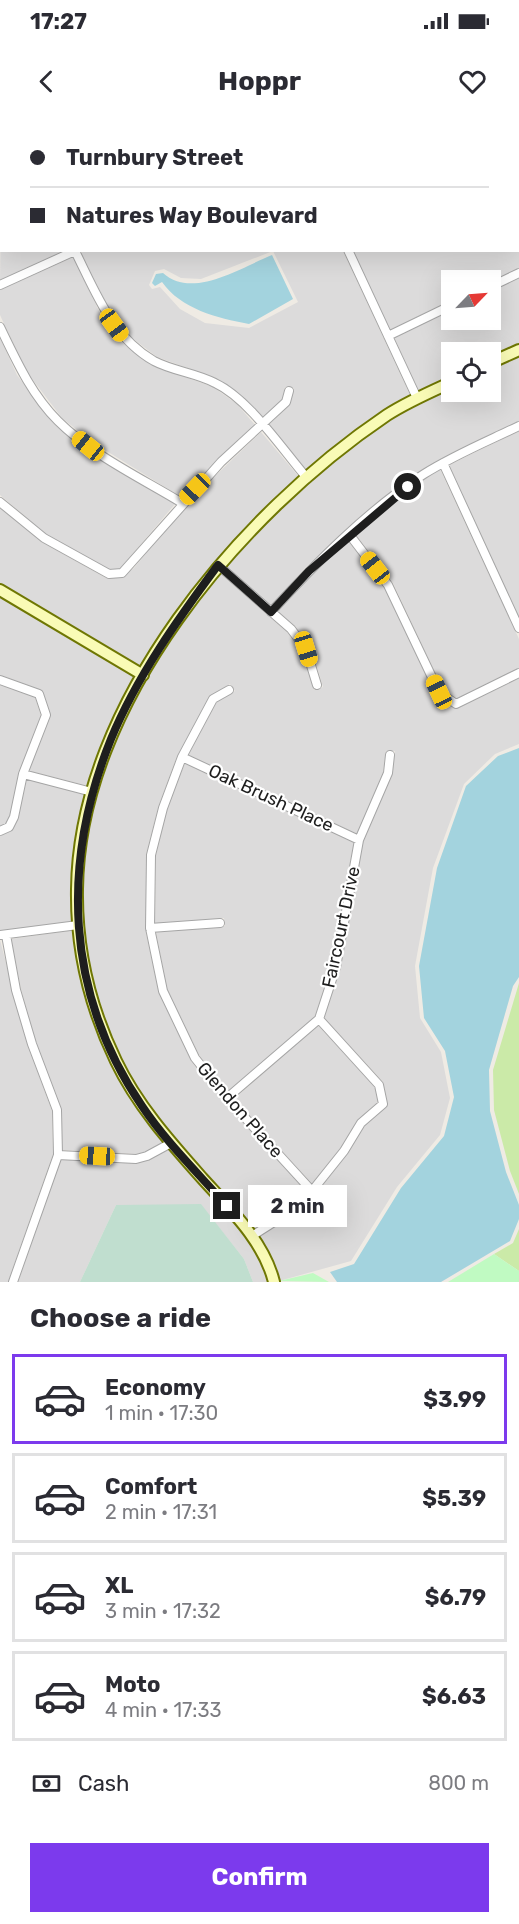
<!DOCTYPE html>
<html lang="en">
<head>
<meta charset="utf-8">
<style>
	body { margin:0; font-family:Rubik,sans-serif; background:#f2f2f3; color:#2b2b33; height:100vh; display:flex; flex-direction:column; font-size:22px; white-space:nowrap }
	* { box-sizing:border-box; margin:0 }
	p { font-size:20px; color:#7c7c81 }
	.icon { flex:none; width:33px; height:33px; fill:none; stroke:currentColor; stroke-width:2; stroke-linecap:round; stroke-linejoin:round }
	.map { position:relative; height:1162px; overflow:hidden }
	.sheet { display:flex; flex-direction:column; background:#fff; flex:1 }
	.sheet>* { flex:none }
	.guide { position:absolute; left:0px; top:0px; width:519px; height:132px; box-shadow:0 6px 24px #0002; display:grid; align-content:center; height:132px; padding:0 30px; background:#fff }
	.needle { width:39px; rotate:65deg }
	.fabs { position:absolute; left:441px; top:150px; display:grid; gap:12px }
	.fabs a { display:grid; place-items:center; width:60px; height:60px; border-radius:0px; background:#fff; box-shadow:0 6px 24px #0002; font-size:30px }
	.end { position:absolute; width:27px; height:27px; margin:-14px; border:8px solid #1e1e1e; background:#fff; box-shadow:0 0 0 3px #fff }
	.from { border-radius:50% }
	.bubble { position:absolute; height:42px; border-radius:0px; background:#fff; box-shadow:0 6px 24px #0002; font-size:20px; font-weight:700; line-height:42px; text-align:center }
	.car { position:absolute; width:18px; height:36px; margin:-18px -9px; border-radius:8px; box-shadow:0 0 4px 2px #0007; background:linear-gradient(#f5c518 24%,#345 0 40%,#f5c518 0 76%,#345 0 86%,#f5c518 0) }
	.guide b { display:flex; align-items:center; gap:21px; height:57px; font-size:22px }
	.guide b+b { border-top:2px solid #e1e1e2 }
	.guide i { width:15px; height:15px; background:#2b2b33 }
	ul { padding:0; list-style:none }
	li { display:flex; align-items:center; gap:18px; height:90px; margin:0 12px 9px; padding:0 18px; border:3px solid #e1e1e2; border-radius:0px }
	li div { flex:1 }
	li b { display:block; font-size:22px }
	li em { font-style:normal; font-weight:700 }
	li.on { border-color:#7c3aed }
	li>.icon { width:54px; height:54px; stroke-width:1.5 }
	h2 { padding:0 30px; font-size:27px; line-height:72px }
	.pay { display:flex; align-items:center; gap:15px; height:66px; padding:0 30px; font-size:22px }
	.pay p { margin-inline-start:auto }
	.button { display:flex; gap:12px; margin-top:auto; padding:12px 30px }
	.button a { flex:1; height:69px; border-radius:0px; background:#7c3aed; color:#fff; font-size:24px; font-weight:700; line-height:69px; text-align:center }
	.status { display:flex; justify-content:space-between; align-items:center; height:42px; padding:0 30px; background:#fff; direction:ltr }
	.status svg { height:16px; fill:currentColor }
	header { display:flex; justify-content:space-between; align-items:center; height:78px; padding:0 30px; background:#fff; font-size:27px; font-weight:700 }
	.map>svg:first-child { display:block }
	.residential { fill:#dcdbdb; fill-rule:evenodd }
	.grass { fill:#cbeaa8 }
	.wetland { fill:#c0decf }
	.park { fill:#c0fac2 }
	.water { fill:#a3d3de }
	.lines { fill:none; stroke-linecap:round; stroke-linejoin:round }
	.street-casing { stroke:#a5a5a5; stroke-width:10 }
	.secondary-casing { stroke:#6f7703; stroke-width:14 }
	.street { stroke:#fff; stroke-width:8 }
	.secondary { stroke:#f9fbb6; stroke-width:10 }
	.route { stroke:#1e1e1e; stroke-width:8 }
	.labels { text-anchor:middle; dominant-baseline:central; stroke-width:4.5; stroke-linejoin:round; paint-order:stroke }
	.street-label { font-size:18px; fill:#1e1e1e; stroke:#fff }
</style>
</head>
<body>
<div class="status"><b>17:27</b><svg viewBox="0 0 49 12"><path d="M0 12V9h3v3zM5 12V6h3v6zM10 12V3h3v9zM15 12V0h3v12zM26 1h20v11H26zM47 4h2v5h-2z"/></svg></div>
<header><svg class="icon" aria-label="back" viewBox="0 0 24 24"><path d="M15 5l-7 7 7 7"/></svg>Hoppr<svg class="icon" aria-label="heart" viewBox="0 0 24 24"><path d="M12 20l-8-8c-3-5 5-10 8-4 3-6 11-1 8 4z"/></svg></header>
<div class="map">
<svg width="519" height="1162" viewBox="0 0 519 1162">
	<rect width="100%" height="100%" fill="#efebe4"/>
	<!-- residential -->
	<path class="residential" d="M196,0H362L193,2Z
		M381,0H519V36L518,2L378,1Z
		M519,45V148L491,162L452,160L451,181L390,210L353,131L518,130Z
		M1,97L2,130L67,131L0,160Z
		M86,130L343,131L411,277L308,352L268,305L289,285L294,268L285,267L282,280L262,299L243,278L218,259L157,237L127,214L110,191L81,133ZM273,131L298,182L249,208L205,203L180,189L160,167L152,169L149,165L155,151L164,149L181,158L201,159Z
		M73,137L101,195L120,221L152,245L213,267L237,284L255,305L181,377L92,322L62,298L26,251L0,195V170Z
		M519,158V225L491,239L490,232H452L451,257L419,272L394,217L451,190L452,200H490L491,171Z
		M0,218L17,255L54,304L86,330L175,384L120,449L110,450L47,415L0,375Z
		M519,234V301L421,351L343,413L305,448L271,486L224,445L266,401L310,361L391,297L451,266L452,272H490L491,248Z
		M519,311V497L449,345Z
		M261,312L300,358L260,395L212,445L176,493L142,549L0,464V388L42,422L106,458L122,457L134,448L185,385Z
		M440,349L519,519V549L457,579L443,570L393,463L355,414L426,358Z
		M348,421L384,467L436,576L453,588H458L519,558V624L495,634L464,664L433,748L415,846L420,898L441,932L450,978L440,1015L397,1067L351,1141L279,1161L275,1147L258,1117L288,1098L318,1071L347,1034L365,1005L387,983L383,962L324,898L340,848L363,721L392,655L395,631H386L383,653L357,714L188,635L217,581L235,571L230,564L209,577L176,639L158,688L146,735V813L159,873L191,941L221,979L306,1071L282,1092L253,1110L146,984L121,941L100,892L88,846L81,768L85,729L96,673L116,618L150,553L184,497L218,452L287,512L302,531L314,570L323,567L311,527L295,506L278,492L312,453Z
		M0,476L137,557L108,615L89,666L29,651L50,594L41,570L0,555Z
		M0,565L35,577L41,596L18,656L10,696L6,704L0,707Z
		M185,643L354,722L331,847L315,897L228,972L199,935L167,869L156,812L225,806L224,798L155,804L156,735L167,689Z
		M27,659L86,675L75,729L72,768L73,801L0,811V716L11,711L18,698Z
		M74,810L79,848L91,895L113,945L138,988L164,1022L145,1032L136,1034L62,1030L61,988L36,923L21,869L11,819Z
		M0,820L28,926L52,991L53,1034L8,1162H0Z
		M318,905L375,967L378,982L357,1001L340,1029L312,1064L234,979Z
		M170,1028L248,1118L267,1151L270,1162H253L244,1139L201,1085H116L80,1162H18L61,1039L137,1043L149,1040Z"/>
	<!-- grass -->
	<path class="grass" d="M519,863V1074L510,1051L494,990L493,950Z
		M519,1109V1151L494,1134L513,1123Z"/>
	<!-- wetland -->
	<path class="wetland" d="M201,1084L244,1139L253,1162H80L116,1085Z"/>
	<!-- park -->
	<path class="park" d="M494,1134L519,1151V1162H448Z
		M313,1153L329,1162L279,1161Z"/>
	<!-- water -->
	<path class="water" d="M272,135L293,179L249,204C217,198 181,189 162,162L155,166L152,163L156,154L163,153C192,180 242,147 272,135Z
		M519,628V857L513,866L489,950L490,991L506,1052L519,1085V1099L510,1121L441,1162H337L330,1152L354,1144L401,1068L444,1016L454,977L445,931L424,898L419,846L437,748L466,666L498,636Z"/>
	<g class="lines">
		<defs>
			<path id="street" d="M9,2L12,0
				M368,2L371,0
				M0,6L2,5
				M518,42L519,41
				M348,130L417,278
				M75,131C96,173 112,217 154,241C173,251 196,253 215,263C249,279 282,329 307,358
				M0,165L77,130
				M490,167L519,153
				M0,207C16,240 31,274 58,301C92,335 141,358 182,383
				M388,216L452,185
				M443,343L519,508
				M0,382L44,418L109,454L122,453L221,342L286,282L289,271
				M349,414L388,465L439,572L456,584L519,553
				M218,445L291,509L306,529L317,565
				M271,492C316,443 368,390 424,354C454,335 488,321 519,306
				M0,560L39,574L46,595L23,654L14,697L9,707L0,711
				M229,570L213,579L182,637L163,688L151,735L150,808L163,871L195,938L227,978L312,1071
				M182,637L359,720
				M23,654L92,672
				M150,808L220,803
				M0,815L78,805
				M6,815L16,870L32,924L57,990L58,1035L13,1162
				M227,978L319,899L336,847L359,720L388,653L390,635
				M58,1035L136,1039L147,1036L171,1023
				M252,1116L285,1095L312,1071L344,1031L361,1003L383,984L379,965L319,899"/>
			<path id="secondary" d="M159,2L162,0
				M203,2L206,0
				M0,76H2
				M0,95H2
				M490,243L519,230
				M0,470L143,555
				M274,1162C264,1121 229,1088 202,1058C170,1022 137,985 116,941C90,887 76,829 77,769C79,583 240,394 387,295C407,282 430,272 452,262"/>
		</defs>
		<!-- street casing -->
		<use href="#street" class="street-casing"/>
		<!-- secondary casing -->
		<use href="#secondary" class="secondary-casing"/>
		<!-- street -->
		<use href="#street" class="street"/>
		<!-- secondary -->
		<use href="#secondary" class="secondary"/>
	</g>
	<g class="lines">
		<!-- route -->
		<path class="route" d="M227,1086C198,1053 166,1022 142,986C65,873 61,743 111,619C137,556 178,499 218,445L271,492L309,451L408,367"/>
	</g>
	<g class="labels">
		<!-- street labels -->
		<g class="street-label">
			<text transform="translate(271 678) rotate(25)">Oak Brush Place</text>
			<text transform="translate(341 807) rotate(-78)">Faircourt Drive</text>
			<text transform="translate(240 990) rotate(49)">Glendon Place</text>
		</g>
	</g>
</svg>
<div class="fabs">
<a><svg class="needle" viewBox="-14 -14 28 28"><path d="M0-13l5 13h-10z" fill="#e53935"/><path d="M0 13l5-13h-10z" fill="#7c7c81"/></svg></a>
<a><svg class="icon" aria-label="locate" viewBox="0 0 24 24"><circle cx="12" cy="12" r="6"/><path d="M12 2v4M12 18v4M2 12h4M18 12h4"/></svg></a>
</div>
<i class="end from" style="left:408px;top:367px"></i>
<i class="end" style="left:227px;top:1086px"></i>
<div class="bubble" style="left:248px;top:1065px;width:99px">2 min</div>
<i class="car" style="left:114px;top:205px;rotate:144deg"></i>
<i class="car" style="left:88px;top:326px;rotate:309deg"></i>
<i class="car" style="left:195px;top:369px;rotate:224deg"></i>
<i class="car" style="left:375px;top:448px;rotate:322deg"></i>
<i class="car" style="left:306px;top:529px;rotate:163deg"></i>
<i class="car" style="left:439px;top:572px;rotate:335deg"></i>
<i class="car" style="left:97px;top:1036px;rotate:273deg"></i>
<div class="guide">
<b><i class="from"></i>Turnbury Street</b>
<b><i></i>Natures Way Boulevard</b>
</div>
</div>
<section class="sheet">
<h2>Choose a ride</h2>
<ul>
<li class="on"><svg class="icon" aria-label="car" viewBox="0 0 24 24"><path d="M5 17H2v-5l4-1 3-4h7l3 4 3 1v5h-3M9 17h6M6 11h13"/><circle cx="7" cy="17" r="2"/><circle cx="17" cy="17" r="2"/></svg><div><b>Economy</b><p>1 min · 17:30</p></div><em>$3.99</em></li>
<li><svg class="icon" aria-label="car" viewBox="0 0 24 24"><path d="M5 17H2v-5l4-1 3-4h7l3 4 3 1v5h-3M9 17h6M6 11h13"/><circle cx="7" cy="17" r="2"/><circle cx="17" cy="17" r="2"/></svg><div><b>Comfort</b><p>2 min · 17:31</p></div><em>$5.39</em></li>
<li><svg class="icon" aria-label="car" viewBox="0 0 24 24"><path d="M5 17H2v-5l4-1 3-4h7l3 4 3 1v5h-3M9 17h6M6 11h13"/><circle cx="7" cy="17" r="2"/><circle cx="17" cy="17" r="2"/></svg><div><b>XL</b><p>3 min · 17:32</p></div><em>$6.79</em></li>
<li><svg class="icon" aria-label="car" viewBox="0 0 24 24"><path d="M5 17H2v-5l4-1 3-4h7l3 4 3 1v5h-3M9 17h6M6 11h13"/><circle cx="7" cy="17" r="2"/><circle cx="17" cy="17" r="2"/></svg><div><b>Moto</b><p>4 min · 17:33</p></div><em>$6.63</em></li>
</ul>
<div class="pay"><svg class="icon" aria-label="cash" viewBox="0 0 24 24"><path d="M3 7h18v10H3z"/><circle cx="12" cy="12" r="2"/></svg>Cash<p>800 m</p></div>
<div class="button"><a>Confirm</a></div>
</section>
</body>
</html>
